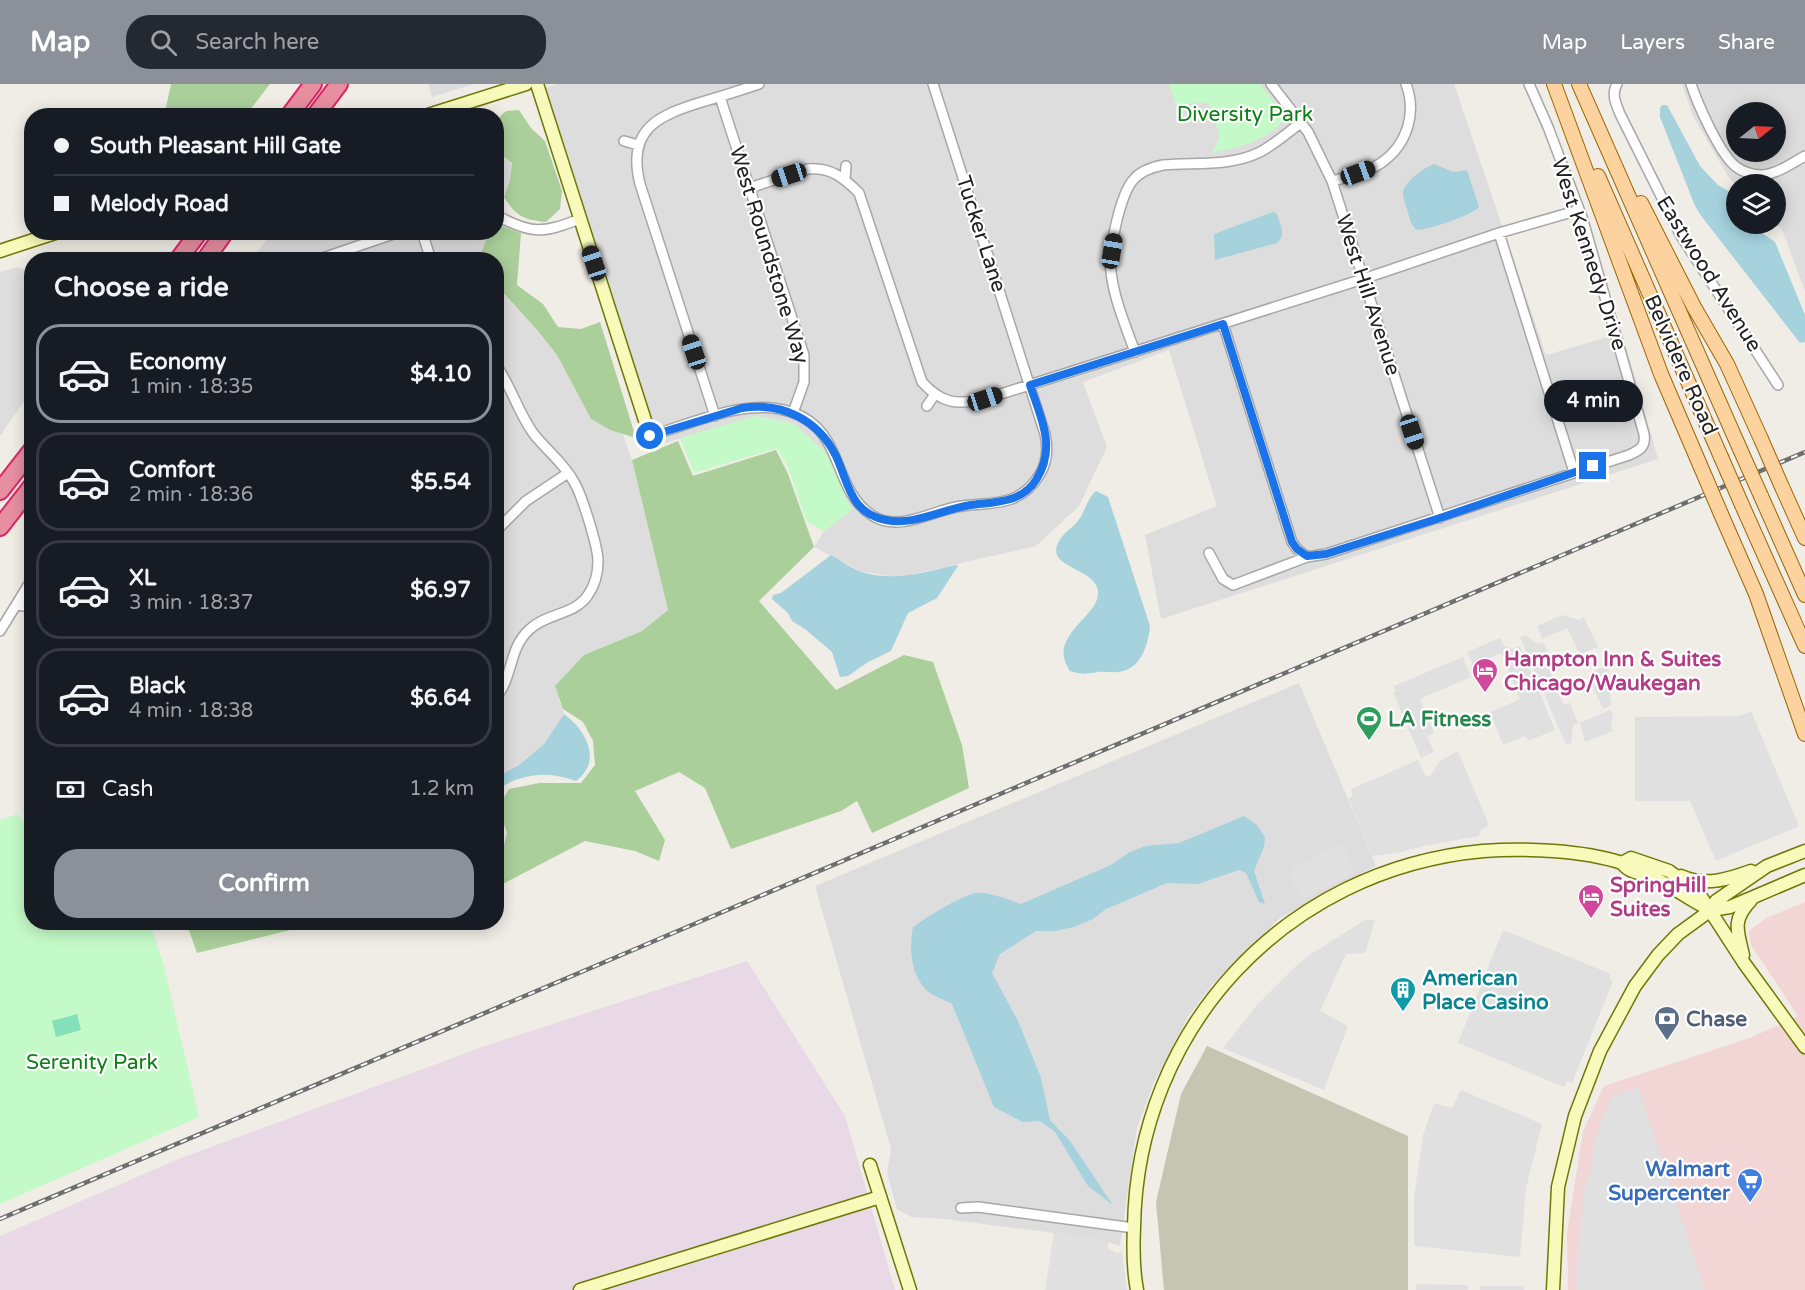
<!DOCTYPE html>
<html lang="en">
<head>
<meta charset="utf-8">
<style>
	body { margin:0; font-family:"Varela Round",sans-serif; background:#242831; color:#f1f3f6; height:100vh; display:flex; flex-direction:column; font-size:22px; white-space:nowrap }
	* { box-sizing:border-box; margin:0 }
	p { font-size:20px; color:#9ea1a6 }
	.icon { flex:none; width:33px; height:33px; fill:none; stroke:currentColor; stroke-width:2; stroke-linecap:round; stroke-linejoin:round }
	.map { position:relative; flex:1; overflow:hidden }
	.side { position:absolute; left:24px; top:168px; width:480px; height:678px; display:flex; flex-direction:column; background:#171b24; border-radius:24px; box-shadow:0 3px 15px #0003 }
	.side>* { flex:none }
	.guide { position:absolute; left:24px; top:24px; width:480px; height:132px; border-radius:24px; box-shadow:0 3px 15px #0003; display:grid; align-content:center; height:132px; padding:0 30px; background:#171b24 }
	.needle { width:39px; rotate:72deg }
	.buttons { position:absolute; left:1726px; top:18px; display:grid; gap:12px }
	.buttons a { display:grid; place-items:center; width:60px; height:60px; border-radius:50%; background:#171b24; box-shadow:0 3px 15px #0003; font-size:30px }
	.end { position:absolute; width:27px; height:27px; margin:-14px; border:8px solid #1a73e8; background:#fff; box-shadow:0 0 0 3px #fff }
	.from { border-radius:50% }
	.bubble { position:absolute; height:42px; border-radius:21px; background:#171b24; box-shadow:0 3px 15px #0003; font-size:20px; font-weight:700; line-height:42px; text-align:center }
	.car { position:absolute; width:18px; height:36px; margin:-18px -9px; border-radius:8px; box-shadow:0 0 4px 2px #0007; background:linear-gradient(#222 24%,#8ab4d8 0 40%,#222 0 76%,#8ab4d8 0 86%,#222 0) }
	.guide b { display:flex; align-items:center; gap:21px; height:57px; font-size:22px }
	.guide b+b { border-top:2px solid #363941 }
	.guide i { width:15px; height:15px; background:#f1f3f6 }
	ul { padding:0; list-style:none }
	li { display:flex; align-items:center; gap:18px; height:99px; margin:0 12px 9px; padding:0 18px; border:3px solid #363941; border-radius:24px }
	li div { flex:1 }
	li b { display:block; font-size:22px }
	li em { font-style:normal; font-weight:700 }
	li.selected { border-color:#8c9099 }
	li>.icon { width:54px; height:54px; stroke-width:1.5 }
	h2 { padding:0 30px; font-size:27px; line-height:72px }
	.pay { display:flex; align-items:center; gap:15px; height:66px; padding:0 30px; font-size:22px }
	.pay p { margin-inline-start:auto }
	.button { display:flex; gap:12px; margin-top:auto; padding:12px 30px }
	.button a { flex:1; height:69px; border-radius:24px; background:#8c9099; color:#fff; font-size:24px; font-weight:700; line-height:69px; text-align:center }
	header { display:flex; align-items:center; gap:36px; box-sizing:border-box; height:84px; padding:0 30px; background:#8c9099; color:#fff }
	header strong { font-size:28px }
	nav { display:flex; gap:33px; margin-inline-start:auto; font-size:21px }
	.search { width:420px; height:54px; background:#242831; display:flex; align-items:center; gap:15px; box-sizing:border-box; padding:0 21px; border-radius:24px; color:#9ea1a6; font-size:22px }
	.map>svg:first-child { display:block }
	.residential { fill:#dedddd; fill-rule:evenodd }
	.commercial { fill:#f1d6d5 }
	.industrial { fill:#e9d8e6 }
	.construction { fill:#c5c5b1 }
	.forest { fill:#abcf9b }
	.park { fill:#c4fac7 }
	.pitch { fill:#84dfbb }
	.parking { fill:#e0e0e0 }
	.water { fill:#a6d2de }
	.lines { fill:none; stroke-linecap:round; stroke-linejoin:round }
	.street-casing { stroke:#a7a7a7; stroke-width:12 }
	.secondary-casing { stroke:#6d7805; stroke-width:15 }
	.primary-casing { stroke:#9b6600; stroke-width:16 }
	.highway-casing { stroke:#db2666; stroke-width:20 }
	.street { stroke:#fff; stroke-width:9 }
	.secondary { stroke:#f7faba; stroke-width:12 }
	.primary { stroke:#fcd39f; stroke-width:14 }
	.highway { stroke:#e78ea0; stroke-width:16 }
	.rail-casing { stroke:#6e6e6e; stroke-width:4.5 }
	.rail { stroke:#fff; stroke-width:2; stroke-dasharray:7; stroke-linecap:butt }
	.primary-bridge-casing { stroke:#9b6600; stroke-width:16; stroke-linecap:butt }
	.primary-bridge { stroke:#fcd39f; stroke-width:14 }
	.route { stroke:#1a73e8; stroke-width:8 }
	.labels { text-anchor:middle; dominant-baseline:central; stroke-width:4.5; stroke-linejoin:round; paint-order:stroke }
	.park-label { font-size:21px; fill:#0c8014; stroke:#fff }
	.street-label { font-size:21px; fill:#202020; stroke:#fff }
	.hotel-label { font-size:21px; font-weight:bold; fill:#b23c85; stroke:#fff; text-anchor:start }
	.leisure-label { font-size:21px; font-weight:bold; fill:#27864d; stroke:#fff; text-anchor:start }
	.culture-label { font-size:21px; font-weight:bold; fill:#0d838f; stroke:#fff; text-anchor:start }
	.service-label { font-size:21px; font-weight:bold; fill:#4e5e75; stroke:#fff; text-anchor:start }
	.shop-label { font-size:21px; font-weight:bold; fill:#366cbe; stroke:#fff; text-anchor:end }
</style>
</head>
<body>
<header>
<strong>Map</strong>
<div class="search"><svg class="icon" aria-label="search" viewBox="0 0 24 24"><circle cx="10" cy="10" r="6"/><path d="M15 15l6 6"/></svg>Search here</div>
<nav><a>Map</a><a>Layers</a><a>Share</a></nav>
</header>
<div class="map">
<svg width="1805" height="1206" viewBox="0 0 1805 1206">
	<rect width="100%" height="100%" fill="#f0ede6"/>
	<!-- residential -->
	<path class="residential" d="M428,0H474L432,13Z
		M557,0H1454L1546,271L1622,249L1658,375L1161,535L1145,451L1217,422L1169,266L1083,298L1107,363L1079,422L1036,462L909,491L889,492L860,487L814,463L824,447L852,425L794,340L756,332L659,361L545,4Z
		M1682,0H1805V207L1781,143L1773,140H1776V100L1737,101L1729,94L1693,32ZM1737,28H1776V68H1737Z
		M502,71L512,79L510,96L497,130V72Z
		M271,149H489L482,167L484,175L252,176Z
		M18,183L29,188L26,200L29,213L31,215V307L0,352V188Z
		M496,202L538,247L557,271L591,335L610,346L623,350L632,376L668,526L642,547L584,571L555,602L564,630L544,660L519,681L497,693Z
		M1299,599L1376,782L1280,834L1210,903L1188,933L1154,998L1137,1044L1120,1162L1108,1158L1054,1149L945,1135L911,1133L897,1125L887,1089L891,1065L815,802Z"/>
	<!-- commercial -->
	<path class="commercial" d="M1805,818V1206H1568L1567,1149L1583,1047L1604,1002L1750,954L1798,932L1751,861L1749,847L1766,834Z"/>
	<!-- industrial -->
	<path class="industrial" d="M747,877L845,1032L895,1206H0V1152L181,1074L488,961Z"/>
	<!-- construction -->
	<path class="construction" d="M1207,962L1408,1052V1206H1164L1156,1118L1181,1010Z"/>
	<!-- forest -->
	<path class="forest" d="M171,0H270L246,31H167L165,28Z
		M519,26L531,44L545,57L562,107L560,125L546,138C523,135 517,133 504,113L510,96L512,79L502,71L497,72V35L506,27Z
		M497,140L521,149L517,201L543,220L558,243L581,245L600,238L636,354L610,346L591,335L557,271L538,247L497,202L496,176L484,175L482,167L489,149L496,148Z
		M678,357L693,392L776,366L788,390L814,463L759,517L836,606L904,571L933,578L962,661L969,704L872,749L857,717L841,727L731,765L705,704L679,688L635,707L665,756L659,777L635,767L585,757L497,803V768L503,765L507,749L498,723L509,705L539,699H581L595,681L593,657L583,638L563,625L555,602L584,571L642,547L668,526L632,376Z
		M186,838H319V839L197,869Z"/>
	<!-- park -->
	<path class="park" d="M1169,0H1260L1286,34C1266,57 1241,63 1212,69L1219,53L1213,26L1208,20L1200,18L1176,21Z
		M756,332L794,340L825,368L852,426L824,447L807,438L788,383L777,364L694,389L680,354Z
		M17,730L31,746L32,838L150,839L164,882L199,1033L0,1120V736Z"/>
	<!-- pitch -->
	<path class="pitch" d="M77,930L81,946L56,953L52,937Z"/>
	<!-- parking -->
	<path class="parking" d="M1562,531L1579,536L1584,533L1598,563L1580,570L1567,544L1542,555L1537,542Z
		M1525,551L1538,560L1543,558L1556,586L1550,588L1564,621L1570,619L1578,639L1573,641L1571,659L1566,661L1520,553Z
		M1500,554L1504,562L1513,565L1520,562L1555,646L1528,657L1525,652L1503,661L1490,628L1520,615L1501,569L1473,581L1467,568Z
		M1463,573L1471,593L1420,615L1434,649L1427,652L1434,668L1421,674L1393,608L1396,607L1394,602Z
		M1606,582L1612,595L1607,598L1612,621L1603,625L1591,598L1597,595L1594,587Z
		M1610,626L1613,631L1611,642L1613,647L1585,658L1580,639Z
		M1751,627L1799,742L1716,777L1690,717H1635V633L1740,632Z
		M1458,667L1489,741L1480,747L1479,752L1424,762L1397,769L1372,772L1348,714L1353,712L1351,705L1418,676L1426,693L1431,691L1440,677Z
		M1342,758L1354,788L1303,816L1291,795L1292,784Z
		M1365,836H1375L1365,869L1346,870L1320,927L1348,942L1324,1006L1223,964L1256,922L1299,879L1314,868Z
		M1503,846L1611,890L1609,894L1613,897L1572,999L1567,997L1564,1003L1458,959Z
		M1638,1003L1705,1206H1577L1576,1186L1584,1104L1591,1087L1594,1060L1601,1036L1611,1017L1610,1013Z
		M1461,1006L1542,1040L1526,1104L1520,1173L1414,1162V1113L1423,1051L1434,1019L1452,1024Z
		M1054,1149L1108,1158V1164L1116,1169L1122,1168L1127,1206H1045Z
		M1416,1200L1468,1201V1206H1416Z
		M1480,1202H1524V1206H1480Z"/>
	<!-- water -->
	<path class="water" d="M1662,21H1667L1700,82L1718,101L1737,112V140H1749L1775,158L1805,231V258L1800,259L1702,133L1695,122L1660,33V24Z
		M1434,80L1453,88L1467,86L1479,123C1473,131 1428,146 1417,146C1411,141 1410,136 1408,129C1407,123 1403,116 1403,110C1402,99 1425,83 1434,80Z
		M1273,128L1277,130C1280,140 1287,151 1277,159L1215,176L1214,150Z
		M1096,407L1108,413L1150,542C1148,561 1141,587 1117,588C1111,589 1104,587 1098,588C1085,590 1083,591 1070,587C1045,551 1101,533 1098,507C1095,484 1046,484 1058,459C1062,450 1071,445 1077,438C1085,429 1087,414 1096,407Z
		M831,471C840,476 849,483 859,487C891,499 924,488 956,481L958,482L937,514L908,529L891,567L868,578L848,592L840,593L832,568L805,545L792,537L788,529L772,515L773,511L781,509Z
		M564,630C586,646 603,677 576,697C570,695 564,693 557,692C539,688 510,694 497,707V693L519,681L544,660Z
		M1244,732L1257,741L1265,753L1264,763L1254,787L1265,820L1259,818L1246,789L1239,786L1198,800L1167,799L1106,825L1093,835L1074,843L1055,847H1036L1000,870L992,889L1018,937L1041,994L1050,1036L1070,1057L1113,1121L1088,1102L1055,1048L1040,1037L1023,1038L994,1023L952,920C945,916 936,913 930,909C910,893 909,865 913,843C929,832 958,813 976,809C987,807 1010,816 1021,820L1111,781L1130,768L1146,762L1179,759Z"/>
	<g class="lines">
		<defs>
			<path id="street" d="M1271,0L1308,48L1332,97L1440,434
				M1617,0C1611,10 1616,20 1620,30L1681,152L1778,301
				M1691,0C1698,21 1717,63 1732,79C1739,87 1752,91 1762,91C1777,90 1792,79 1805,72
				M720,13L804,271V298L793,329
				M624,57L638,61
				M845,95L846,82
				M1332,97C1348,93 1368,88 1381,79C1407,61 1417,30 1406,0
				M749,104L808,85C831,83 844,94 859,109L922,298C942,320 957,321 985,315L1363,195L1499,149L1579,126
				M496,131C532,151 543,149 580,135
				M422,148L431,176
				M1499,149L1574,388
				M317,176L399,148
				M1223,240L1292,458L1297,465L1307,473
				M1135,268C1126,243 1114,215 1111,188C1108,168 1120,110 1134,95C1141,87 1153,83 1163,81C1195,78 1230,83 1260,68C1275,60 1288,48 1302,38
				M496,281C511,302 518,328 533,349C546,366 564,379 574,398C582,411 598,463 598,477C598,489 595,501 588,511C575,531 547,529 530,545C513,560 513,579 505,598C503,604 499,609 496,614
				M927,322L935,310
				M715,332L640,100C626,44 659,31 705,17C723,12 741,6 759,0
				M650,352C694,339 746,313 791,328C846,346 831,406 873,432C899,448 930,428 956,423C991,417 1019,425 1040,390C1047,378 1048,363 1045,350L933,0
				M496,447L526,417L568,389
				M1209,469L1223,495L1233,501L1307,473L1326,470L1629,371C1640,366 1646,363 1644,350L1582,133L1548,43L1529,0
				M16,521L32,523
				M0,547L32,495
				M961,1124L978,1123L1134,1144"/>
			<path id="secondary" d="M537,0L650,352
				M425,32L526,0
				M0,167L58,148
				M1622,779L1631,774L1669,787L1698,808L1744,879L1805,963
				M1681,792C1705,803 1729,795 1751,787
				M1711,826L1730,823L1805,791
				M1743,871C1737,846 1732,836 1751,816
				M870,1081L910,1206
				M580,1206L880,1113
				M1137,1206C1133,1185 1133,1164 1134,1143C1137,945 1285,785 1483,767C1525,764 1582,766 1622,779C1629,789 1641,789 1652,793C1673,802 1690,817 1711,826
				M1553,1206L1558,1103L1575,1032L1600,967L1635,902L1658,871L1678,850L1711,826L1716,817L1767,782L1805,767"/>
			<path id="primary" d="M1554,0L1661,290L1700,381
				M1579,0L1740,365
				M1598,92L1721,373
				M1641,119L1694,223L1727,280L1761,355
				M1782,403L1805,454
				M1761,412L1805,511
				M1742,421L1805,562
				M1721,430L1756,510L1805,650"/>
			<path id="highway" d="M289,32L313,0
				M315,32L339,0
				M178,176L199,148
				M205,176L225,148
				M0,407L32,366
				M0,443L32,402"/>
		</defs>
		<!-- street casing -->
		<use href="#street" class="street-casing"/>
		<!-- secondary casing -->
		<use href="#secondary" class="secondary-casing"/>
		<!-- primary casing -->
		<use href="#primary" class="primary-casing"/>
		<!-- highway casing -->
		<use href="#highway" class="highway-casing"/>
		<!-- street -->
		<use href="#street" class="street"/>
		<!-- secondary -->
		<use href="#secondary" class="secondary"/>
		<!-- primary -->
		<use href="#primary" class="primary"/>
		<!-- highway -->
		<use href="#highway" class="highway"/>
		<defs>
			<path id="rail" d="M0,1135L1805,368"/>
		</defs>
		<!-- rail casing -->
		<use href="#rail" class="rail-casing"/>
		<!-- rail -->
		<use href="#rail" class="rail"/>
		<defs>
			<path id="primary-bridge" d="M1761,355L1782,403
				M1740,365L1761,412
				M1721,373L1742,421
				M1700,381L1721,430"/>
		</defs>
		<!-- primary-bridge casing -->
		<use href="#primary-bridge" class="primary-bridge-casing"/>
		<!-- primary-bridge -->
		<use href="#primary-bridge" class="primary-bridge"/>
	</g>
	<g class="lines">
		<!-- route -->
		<path class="route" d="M650,352L742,324C781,318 818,335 836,372C849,400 850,429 886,436C914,442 943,425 971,421C994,418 1022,419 1036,396C1057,363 1041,335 1030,301L1223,240L1292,458L1297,465L1307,472L1326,470L1440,434L1593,382"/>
	</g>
	<!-- icons -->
	<defs>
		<symbol id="hotel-pin" viewBox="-11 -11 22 30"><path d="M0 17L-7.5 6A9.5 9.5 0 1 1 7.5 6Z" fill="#d1479c" stroke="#fff"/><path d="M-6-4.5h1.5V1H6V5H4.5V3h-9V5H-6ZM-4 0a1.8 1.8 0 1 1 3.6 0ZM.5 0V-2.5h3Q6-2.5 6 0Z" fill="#fff"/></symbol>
		<symbol id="stadium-pin" viewBox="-11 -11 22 30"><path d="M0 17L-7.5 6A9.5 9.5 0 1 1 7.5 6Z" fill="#2e9e5b" stroke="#fff"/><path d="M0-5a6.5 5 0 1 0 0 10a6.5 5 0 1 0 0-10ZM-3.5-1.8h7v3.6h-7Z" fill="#fff"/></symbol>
		<symbol id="building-pin" viewBox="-11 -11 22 30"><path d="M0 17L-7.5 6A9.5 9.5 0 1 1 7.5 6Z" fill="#0f9aa8" stroke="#fff"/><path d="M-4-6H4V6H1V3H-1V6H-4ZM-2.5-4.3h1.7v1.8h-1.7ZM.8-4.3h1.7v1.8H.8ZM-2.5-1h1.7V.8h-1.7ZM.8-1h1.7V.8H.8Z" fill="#fff"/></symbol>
		<symbol id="bank-pin" viewBox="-11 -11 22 30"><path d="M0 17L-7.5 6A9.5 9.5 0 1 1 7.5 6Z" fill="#5c6f8a" stroke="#fff"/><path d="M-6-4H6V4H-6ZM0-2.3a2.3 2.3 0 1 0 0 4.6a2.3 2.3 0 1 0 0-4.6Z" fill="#fff"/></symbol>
		<symbol id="supermarket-pin" viewBox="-11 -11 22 30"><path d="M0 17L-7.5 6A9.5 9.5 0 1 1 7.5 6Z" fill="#3f7fe0" stroke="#fff"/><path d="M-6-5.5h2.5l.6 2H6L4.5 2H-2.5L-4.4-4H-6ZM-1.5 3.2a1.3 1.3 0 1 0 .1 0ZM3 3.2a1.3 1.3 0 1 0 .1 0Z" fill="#fff"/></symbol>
	</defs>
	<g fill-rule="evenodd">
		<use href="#hotel-pin" x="1470" y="572" width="30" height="40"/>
		<use href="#stadium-pin" x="1354" y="620" width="30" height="40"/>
		<use href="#hotel-pin" x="1576" y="798" width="30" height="40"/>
		<use href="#building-pin" x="1388" y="891" width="30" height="40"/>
		<use href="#bank-pin" x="1652" y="920" width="30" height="40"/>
		<use href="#supermarket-pin" x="1735" y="1082" width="30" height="40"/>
	</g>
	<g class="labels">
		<!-- park labels -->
		<g class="park-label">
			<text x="1245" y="30">Diversity Park</text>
			<text x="92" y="978">Serenity Park</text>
		</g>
		<!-- street labels -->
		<g class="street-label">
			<text transform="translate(981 150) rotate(72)">Tucker Lane</text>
			<text transform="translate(1589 170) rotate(72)">West Kennedy Drive</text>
			<text transform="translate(769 171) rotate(73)">West Roundstone Way</text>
			<text transform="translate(1709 190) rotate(58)">Eastwood Avenue</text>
			<text transform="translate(1368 211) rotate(72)">West Hill Avenue</text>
			<text transform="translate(1681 281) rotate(66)">Belvidere Road</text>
		</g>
		<!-- hotel labels -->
		<g class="hotel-label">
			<text x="1504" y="575">Hampton Inn &amp; Suites<tspan x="1504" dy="24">Chicago/Waukegan</tspan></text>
			<text x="1610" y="801">SpringHill<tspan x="1610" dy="24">Suites</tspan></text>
		</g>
		<!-- leisure labels -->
		<g class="leisure-label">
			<text x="1388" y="635">LA Fitness</text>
		</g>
		<!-- culture labels -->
		<g class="culture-label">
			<text x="1422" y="894">American<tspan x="1422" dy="24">Place Casino</tspan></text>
		</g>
		<!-- service labels -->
		<g class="service-label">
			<text x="1686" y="935">Chase</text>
		</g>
		<!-- shop labels -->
		<g class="shop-label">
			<text x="1730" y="1085">Walmart<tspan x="1730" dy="24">Supercenter</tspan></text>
		</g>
	</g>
</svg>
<div class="buttons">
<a><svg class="needle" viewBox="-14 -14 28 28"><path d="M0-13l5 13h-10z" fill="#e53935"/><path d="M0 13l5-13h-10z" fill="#9ea1a6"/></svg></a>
<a><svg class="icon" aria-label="layers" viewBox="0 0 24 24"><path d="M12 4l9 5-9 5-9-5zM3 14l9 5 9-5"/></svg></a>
</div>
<i class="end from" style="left:650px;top:352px"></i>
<i class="end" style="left:1593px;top:382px"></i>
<div class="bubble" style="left:1544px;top:296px;width:99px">4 min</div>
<i class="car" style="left:1358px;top:89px;rotate:70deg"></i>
<i class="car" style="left:789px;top:91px;rotate:252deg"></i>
<i class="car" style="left:1112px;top:167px;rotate:9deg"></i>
<i class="car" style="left:594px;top:179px;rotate:342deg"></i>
<i class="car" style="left:694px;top:268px;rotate:342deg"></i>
<i class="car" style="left:985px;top:315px;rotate:72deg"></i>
<i class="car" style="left:1412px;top:348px;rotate:162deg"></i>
<div class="guide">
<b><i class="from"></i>South Pleasant Hill Gate</b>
<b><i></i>Melody Road</b>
</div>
<section class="side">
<h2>Choose a ride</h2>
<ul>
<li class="selected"><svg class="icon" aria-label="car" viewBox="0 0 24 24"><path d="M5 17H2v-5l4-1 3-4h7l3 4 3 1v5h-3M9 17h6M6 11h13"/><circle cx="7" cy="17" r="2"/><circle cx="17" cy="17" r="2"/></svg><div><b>Economy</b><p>1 min · 18:35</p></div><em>$4.10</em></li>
<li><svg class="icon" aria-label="car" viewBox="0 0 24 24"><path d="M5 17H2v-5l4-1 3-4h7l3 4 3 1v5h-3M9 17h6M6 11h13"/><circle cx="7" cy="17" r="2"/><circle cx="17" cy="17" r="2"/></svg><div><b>Comfort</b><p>2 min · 18:36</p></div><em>$5.54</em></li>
<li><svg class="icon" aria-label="car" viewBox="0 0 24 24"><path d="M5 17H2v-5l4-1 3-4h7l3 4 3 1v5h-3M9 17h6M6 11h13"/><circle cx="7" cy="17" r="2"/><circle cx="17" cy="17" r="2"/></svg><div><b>XL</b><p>3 min · 18:37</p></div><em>$6.97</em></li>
<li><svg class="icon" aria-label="car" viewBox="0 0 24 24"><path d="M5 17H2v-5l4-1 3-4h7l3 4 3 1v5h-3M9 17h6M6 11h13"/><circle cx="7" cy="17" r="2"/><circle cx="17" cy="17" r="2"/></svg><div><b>Black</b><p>4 min · 18:38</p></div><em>$6.64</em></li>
</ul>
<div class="pay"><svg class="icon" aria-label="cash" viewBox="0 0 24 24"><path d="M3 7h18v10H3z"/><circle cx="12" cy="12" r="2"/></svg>Cash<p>1.2 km</p></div>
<div class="button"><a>Confirm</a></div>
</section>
</div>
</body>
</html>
